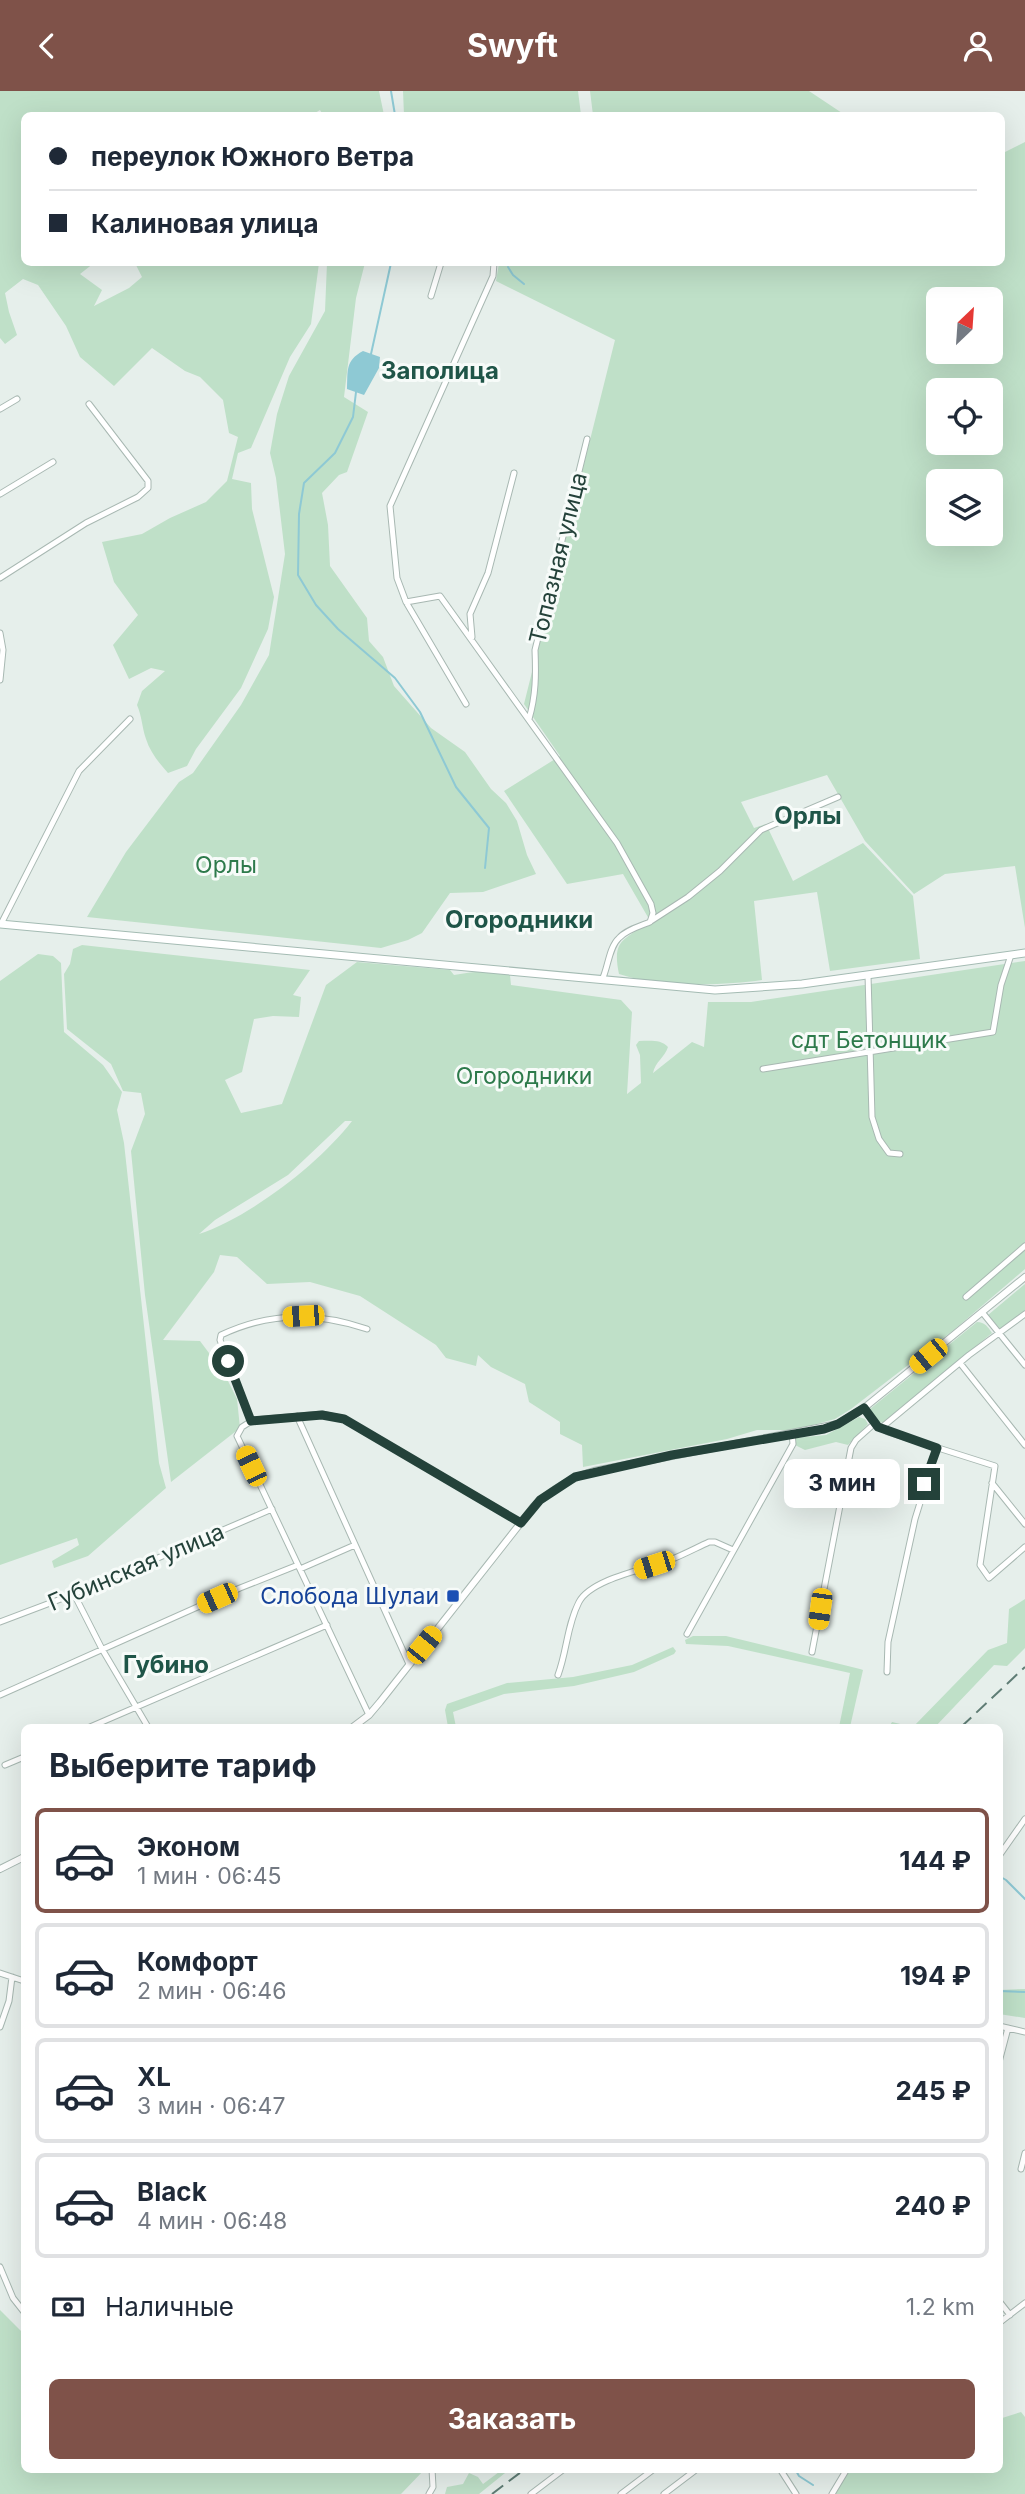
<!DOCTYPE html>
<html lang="ru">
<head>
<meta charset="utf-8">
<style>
	body { margin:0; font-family:Inter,sans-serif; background:#f2f2f3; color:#1f2937; height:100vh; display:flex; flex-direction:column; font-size:26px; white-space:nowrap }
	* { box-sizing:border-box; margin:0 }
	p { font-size:23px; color:#747a83 }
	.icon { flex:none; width:38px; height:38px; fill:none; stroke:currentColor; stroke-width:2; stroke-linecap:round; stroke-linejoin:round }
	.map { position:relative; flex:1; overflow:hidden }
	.details { position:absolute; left:21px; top:1633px; width:982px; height:749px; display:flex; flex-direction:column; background:#fff; border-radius:10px; box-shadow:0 7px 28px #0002 }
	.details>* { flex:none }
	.hud { position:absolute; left:21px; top:21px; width:984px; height:154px; border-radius:10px; box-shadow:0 7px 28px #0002; display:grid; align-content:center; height:154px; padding:0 28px; background:#fff }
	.needle { width:46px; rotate:25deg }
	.controls { position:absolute; left:926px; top:196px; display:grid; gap:14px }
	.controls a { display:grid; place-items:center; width:77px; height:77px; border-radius:10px; background:#fff; box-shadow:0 7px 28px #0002; font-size:35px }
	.end { position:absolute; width:32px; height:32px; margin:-16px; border:9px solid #24423a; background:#fff; box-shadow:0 0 0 4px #fff }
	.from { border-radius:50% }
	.bubble { position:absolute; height:49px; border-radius:10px; background:#fff; box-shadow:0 7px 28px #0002; font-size:23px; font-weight:700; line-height:49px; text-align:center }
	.car { position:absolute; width:21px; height:42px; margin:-21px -10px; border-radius:9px; box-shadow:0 0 5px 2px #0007; background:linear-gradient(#f5c518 24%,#345 0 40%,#f5c518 0 76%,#345 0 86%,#f5c518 0) }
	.hud b { display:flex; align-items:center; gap:24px; height:66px; font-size:26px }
	.hud b+b { border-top:2px solid #e0e1e3 }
	.hud i { width:18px; height:18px; background:#1f2937 }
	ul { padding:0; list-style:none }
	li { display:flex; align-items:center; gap:21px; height:105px; margin:0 14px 10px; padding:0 14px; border:4px solid #e0e1e3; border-radius:10px }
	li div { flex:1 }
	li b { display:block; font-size:26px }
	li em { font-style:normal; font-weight:700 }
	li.current { border-color:#7f5249 }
	li>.icon { width:63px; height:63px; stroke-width:1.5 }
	h2 { padding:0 28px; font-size:32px; line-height:84px }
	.pay { display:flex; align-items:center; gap:18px; height:77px; padding:0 28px; font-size:26px }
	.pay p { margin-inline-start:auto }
	.cta { display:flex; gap:14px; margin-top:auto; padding:14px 28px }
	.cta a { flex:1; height:80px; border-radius:10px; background:#7f5249; color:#fff; font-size:28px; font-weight:700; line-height:80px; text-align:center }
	header { display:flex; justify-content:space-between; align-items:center; height:91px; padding:0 28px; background:#7f5249; color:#fff; font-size:32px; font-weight:700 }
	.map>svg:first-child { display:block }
	.green { fill:#bfe0c8; fill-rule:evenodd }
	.water { fill:#8ec9d4 }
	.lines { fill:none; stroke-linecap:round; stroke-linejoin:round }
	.stream { stroke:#8ec9d4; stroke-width:2 }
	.minor-casing { stroke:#a8b8b2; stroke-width:7 }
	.tertiary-casing { stroke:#a8b8b2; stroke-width:8 }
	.secondary-casing { stroke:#a4bbb3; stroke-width:9 }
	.minor { stroke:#fff; stroke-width:5 }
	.tertiary { stroke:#fff; stroke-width:6 }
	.secondary { stroke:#fff; stroke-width:7 }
	.rail { stroke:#5f7d75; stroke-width:2; stroke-dasharray:14 7; stroke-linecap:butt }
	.route { stroke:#24423a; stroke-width:9 }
	.transit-dot { fill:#1a4fb4; stroke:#f7fbf9; stroke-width:2.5 }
	.labels { text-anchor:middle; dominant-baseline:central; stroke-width:6; stroke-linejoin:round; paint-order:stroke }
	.street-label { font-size:23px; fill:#24423a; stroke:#f7fbf9 }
	.park-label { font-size:23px; fill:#2d7a4b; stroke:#f7fbf9 }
	.transit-label { font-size:23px; fill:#164399; stroke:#f7fbf9; text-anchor:end }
	.neighbourhood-label { font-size:24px; font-weight:bold; fill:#1f5548; stroke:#f7fbf9 }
</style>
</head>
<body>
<header><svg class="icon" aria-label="back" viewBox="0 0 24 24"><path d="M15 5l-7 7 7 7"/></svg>Swyft<svg class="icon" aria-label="person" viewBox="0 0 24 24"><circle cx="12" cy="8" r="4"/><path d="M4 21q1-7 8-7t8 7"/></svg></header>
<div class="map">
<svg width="1025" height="2403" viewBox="0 0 1025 2403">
	<rect width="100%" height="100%" fill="#e6efeb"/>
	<!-- green -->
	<path class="green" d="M0,0H379L384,24H323L320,19L315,22L316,24H24V172H94L80,183L102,199L94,215L129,197L142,186L135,172H319L311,233L290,266L251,357L238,362L232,388L251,392L252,418L274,506L268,538L241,597L196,658L187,675L168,682C159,672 150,661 146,648C142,637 142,625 137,614L142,600L165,580L151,577L129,588L113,554L138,524L114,491L102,451L142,443L170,427L206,411L227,390L238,346L229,342L223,309L200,286L185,280L152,257L114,295L80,266L66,235L38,194L23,188L5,202L9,221L17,244L5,253L0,247Z
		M403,0H578L581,24H404Z
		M590,0H809L845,24H593Z
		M1025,51V837L1015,775L945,783L914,803L865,750L827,684L741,711L754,737L766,733L793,790L863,752L913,805L920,868L830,880L817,801L754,810L762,889C722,895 657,896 619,883C611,845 627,851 649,828L623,783L567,793L504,700L560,665L524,613L615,249L496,190L499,172H1001V63ZM938,208H990V261H938ZM938,299H990V352H938ZM938,390H990V443H938Z
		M327,172H365L356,207L344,306L368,321L347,381L339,384L322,402L328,434L330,475L367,527L369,550L383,566L394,595L431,637L465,661L491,698L506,712L517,730L527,764L536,783L483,801L450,802L422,842L408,849L381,857L87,826L126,761L179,691L193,682L241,614L269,564L285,463L276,387L270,362L277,323L289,285L325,220Z
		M82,854L310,879L293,904L301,906L299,926L273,925L254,928L242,981L225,989L241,1022L282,1013L326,894L357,871L450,879L454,884C472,881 491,878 510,884L511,894L621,909L632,921L627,1003L641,992L640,964L636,954L639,950C649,950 661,948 668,956C665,966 655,971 653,982L692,951L704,956L708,911H751L1025,870V1178L955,1238L851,1318L835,1328L813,1334L789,1339H757L727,1348L583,1376L582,1354L560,1343V1331L529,1311L525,1293L491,1276L478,1264L476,1275L446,1267L436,1254L360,1205L310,1191L267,1193L237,1166L220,1164L214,1181L163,1249L200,1250L224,1282L237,1308L240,1337L171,1391L145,1204L131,1060L145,1023L141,1002L123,1000L111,973L67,938L64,883L70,873L73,858ZM345,1030H352C319,1073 250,1126 199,1143L215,1129L288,1084Z
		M38,863L53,865L61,872L64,941L103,974L122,1001L117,1019L124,1052L159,1372L166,1397L88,1465L54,1477L52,1470L79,1454L77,1447L0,1474V890Z
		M1025,1193V1220L1001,1239L988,1224Z
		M977,1231C985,1231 988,1236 992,1242L883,1332L873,1328L870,1318Z
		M859,1326L865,1328L868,1333L848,1354L836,1351L805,1359L795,1354V1347L826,1344Z
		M1025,1508V1557L1007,1575L994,1574L935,1636H889L892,1631L913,1636L988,1559L1007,1552L1009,1518Z
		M693,1545H726L860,1578L863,1579L850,1636H839L850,1582L728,1555L686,1553L685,1549Z
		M673,1556L676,1560L674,1563L634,1581L574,1595L504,1603L453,1621L456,1636H448L445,1619L447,1613L507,1592L573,1586L632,1574Z
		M1025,1898V1927L999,1923V1899Z
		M0,2219L24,2243V2378H425L401,2403H0Z
		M1021,2321L1025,2326V2403H835L847,2378H999V2328Z
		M503,2378H510L479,2403H445L447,2396L463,2393L469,2382L478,2386L483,2393Z"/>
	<!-- water -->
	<path class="water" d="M363,260L380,266L379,277L364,304L347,298C348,279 345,270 363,260Z"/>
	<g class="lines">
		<!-- stream -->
		<path class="stream" d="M391,0L395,24
			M508,176L513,184L524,193
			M371,263L391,172
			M356,301L353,326L335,362L304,392L299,423L298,484L316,514L338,538L395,587L420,621L456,696L489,737L485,777
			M999,1785L1006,1789L1025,1808
			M999,1900L1025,1901
			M795,2378L799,2385L813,2394"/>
		<defs>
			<path id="minor" d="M431,205L441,172
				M0,318L17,308
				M0,403L53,371
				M0,487L86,432L138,406L148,397V390L89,313
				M406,511L440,505L617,752L651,813L653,822L650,831C640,835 626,839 619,847C609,856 608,877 602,889
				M0,542L3,559L0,589
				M472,546L470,523L488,482L514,382
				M466,613L406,511L397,487L390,415L493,185L494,172
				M529,628C536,604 536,584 535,559L587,348
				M651,830L688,806L720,780L761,739L838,706
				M1,833L79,680L130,628
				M868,884L872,1026L879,1048L889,1062L900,1063
				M763,978L993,941L1001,894L1011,864
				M966,1206L1025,1155
				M982,1221L1025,1274
				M960,1272L1025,1354
				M864,1317L874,1333L888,1341L995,1375L980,1474L989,1487L1025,1456
				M297,1325L409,1573
				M251,1330L220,1249L221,1244C269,1221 318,1221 367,1238
				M881,1337L969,1264L1025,1223
				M992,1392L1025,1433
				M300,1478L355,1454
				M74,1503L102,1558L148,1636
				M0,1531L74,1503L272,1418
				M687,1543L793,1353L792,1342
				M812,1561L851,1357L856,1349L874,1333
				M887,1581L888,1551L915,1428L937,1357
				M558,1584C567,1560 567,1534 579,1511C591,1488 646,1478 670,1469C683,1464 696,1457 709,1451H715L733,1459
				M0,1604L240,1497L298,1474
				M369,1624L237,1345L242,1336L253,1329L322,1323L344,1328L521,1432
				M90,1636L327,1534
				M5,1674L24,1666
				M999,1765L1025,1728
				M0,1882L24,1890
				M999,1935L1025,1941
				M0,1936L9,1910L12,1886
				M999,1971L1008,1937
				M1021,2078L1025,2062
				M0,2176L13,2207L24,2221
				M999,2210L1010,2224
				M999,2232L1025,2212
				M780,2378L796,2403
				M429,2403L433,2396L432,2378
				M531,2403L564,2378
				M621,2403L654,2378
				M664,2403L697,2378
				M832,2403L847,2378"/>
			<path id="tertiary" d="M353,1636L369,1624L380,1611L534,1415C552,1398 570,1387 594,1380L838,1333L864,1317L1025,1186
				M0,1778L24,1766"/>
			<path id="secondary" d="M0,833L715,899L802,893L1025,862"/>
		</defs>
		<!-- minor casing -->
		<use href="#minor" class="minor-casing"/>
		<!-- tertiary casing -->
		<use href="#tertiary" class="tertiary-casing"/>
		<!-- secondary casing -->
		<use href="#secondary" class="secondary-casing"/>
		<!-- minor -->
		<use href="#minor" class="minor"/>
		<!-- tertiary -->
		<use href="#tertiary" class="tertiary"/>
		<!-- secondary -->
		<use href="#secondary" class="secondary"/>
		<!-- rail -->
		<path class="rail" d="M961,1636L1025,1576
			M492,2403L525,2378"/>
	</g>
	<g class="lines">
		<!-- route -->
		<path class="route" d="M228,1270L251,1330L322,1324L344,1328L521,1432L540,1409L575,1386L672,1364L824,1338L838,1333L864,1317L878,1336L937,1357L924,1393"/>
	</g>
	<!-- markers -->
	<rect class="transit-dot" x="446" y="1498" width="14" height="14" rx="3.5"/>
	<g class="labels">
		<!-- street labels -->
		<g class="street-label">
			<text transform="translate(558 467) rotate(-76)">Топазная улица</text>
			<text transform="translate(136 1476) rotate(-23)">Губинская улица</text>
		</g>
		<!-- park labels -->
		<g class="park-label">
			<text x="226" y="774">Орлы</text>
			<text x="869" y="949">сдт Бетонщик</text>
			<text x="524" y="985">Огородники</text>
		</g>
		<!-- transit labels -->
		<g class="transit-label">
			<text x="439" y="1505">Слобода Шулаи</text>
		</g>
		<!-- neighbourhood labels -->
		<g class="neighbourhood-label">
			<text x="440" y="279">Заполица</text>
			<text x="808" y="724">Орлы</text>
			<text x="519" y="828">Огородники</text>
			<text x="166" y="1573">Губино</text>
		</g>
	</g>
</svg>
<div class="controls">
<a><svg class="needle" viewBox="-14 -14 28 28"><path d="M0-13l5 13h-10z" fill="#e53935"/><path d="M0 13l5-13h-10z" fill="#747a83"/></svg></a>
<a><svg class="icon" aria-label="locate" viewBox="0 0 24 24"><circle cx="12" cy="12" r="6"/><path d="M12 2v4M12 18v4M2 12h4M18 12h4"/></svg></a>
<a><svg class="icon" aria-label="layers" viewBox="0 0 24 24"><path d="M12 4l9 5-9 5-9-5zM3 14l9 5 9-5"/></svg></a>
</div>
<i class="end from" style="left:228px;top:1270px"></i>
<i class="end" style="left:924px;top:1393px"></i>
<div class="bubble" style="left:784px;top:1368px;width:116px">3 мин</div>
<i class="car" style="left:303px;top:1225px;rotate:267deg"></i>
<i class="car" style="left:928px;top:1265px;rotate:231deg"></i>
<i class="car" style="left:251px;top:1375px;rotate:335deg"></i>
<i class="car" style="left:654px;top:1474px;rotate:252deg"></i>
<i class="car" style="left:217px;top:1507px;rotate:246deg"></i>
<i class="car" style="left:820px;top:1518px;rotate:188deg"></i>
<i class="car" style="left:424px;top:1554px;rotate:39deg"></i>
<div class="hud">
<b><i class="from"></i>переулок Южного Ветра</b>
<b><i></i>Калиновая улица</b>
</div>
<section class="details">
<h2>Выберите тариф</h2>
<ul>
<li class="current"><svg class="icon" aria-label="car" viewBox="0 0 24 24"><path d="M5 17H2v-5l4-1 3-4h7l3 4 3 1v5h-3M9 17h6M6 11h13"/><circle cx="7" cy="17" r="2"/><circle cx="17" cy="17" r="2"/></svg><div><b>Эконом</b><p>1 мин · 06:45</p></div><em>144 ₽</em></li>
<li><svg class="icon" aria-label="car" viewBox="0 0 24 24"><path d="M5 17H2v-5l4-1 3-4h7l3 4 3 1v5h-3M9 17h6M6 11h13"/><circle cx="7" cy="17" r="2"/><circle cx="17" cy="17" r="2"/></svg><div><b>Комфорт</b><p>2 мин · 06:46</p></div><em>194 ₽</em></li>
<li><svg class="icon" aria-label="car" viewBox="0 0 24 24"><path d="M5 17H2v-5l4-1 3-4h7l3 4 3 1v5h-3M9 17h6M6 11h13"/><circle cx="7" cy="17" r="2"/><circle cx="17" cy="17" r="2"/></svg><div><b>XL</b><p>3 мин · 06:47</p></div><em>245 ₽</em></li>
<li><svg class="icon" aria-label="car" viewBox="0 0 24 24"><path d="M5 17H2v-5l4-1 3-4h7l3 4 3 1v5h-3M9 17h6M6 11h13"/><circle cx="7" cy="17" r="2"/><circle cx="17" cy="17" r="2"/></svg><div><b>Black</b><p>4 мин · 06:48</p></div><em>240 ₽</em></li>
</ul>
<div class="pay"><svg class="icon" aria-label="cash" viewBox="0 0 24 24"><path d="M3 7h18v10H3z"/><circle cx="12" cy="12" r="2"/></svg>Наличные<p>1.2 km</p></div>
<div class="cta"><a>Заказать</a></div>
</section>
</div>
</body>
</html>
